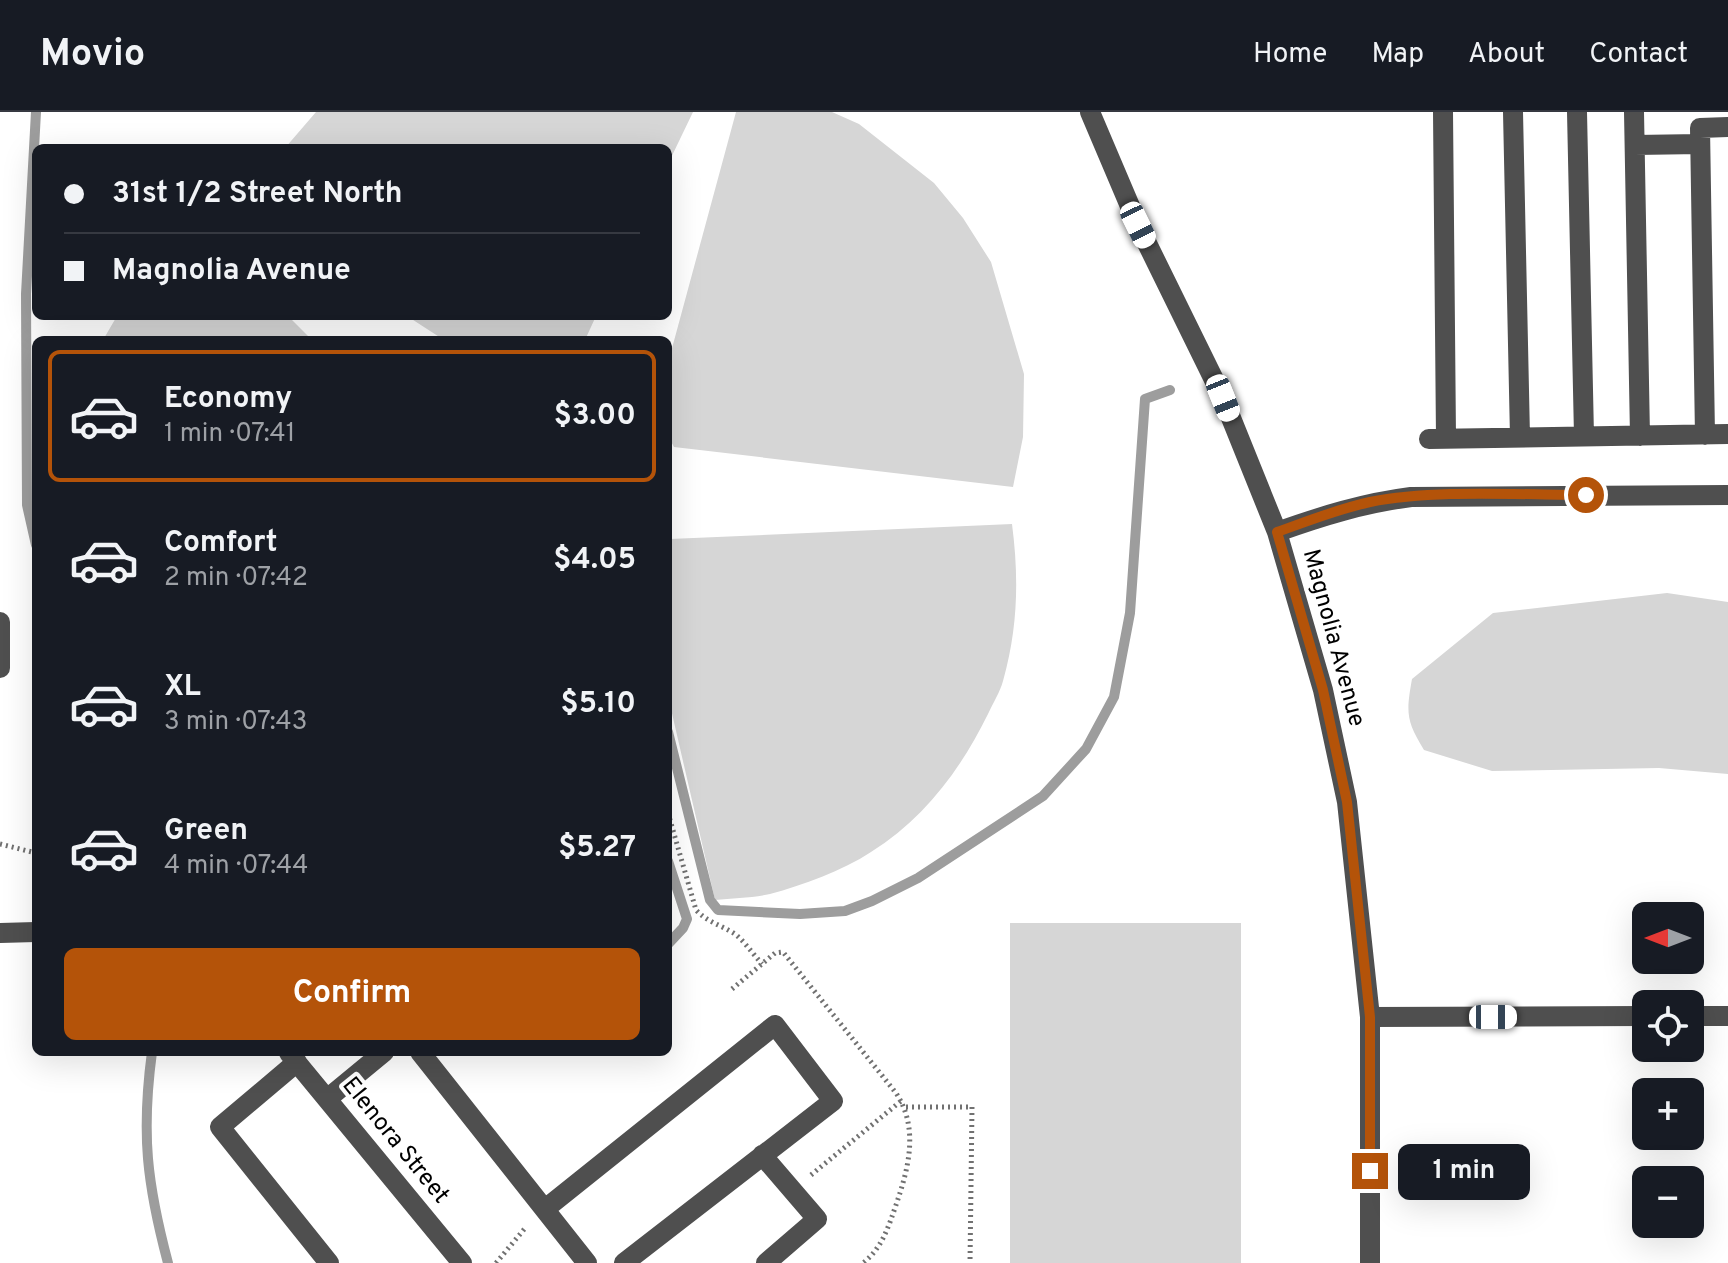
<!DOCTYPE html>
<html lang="en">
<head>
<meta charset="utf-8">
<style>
	body { margin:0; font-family:Overpass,sans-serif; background:#242831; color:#f1f3f6; height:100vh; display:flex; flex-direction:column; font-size:30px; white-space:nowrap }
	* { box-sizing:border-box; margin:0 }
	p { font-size:26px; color:#9ea1a6 }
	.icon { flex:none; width:44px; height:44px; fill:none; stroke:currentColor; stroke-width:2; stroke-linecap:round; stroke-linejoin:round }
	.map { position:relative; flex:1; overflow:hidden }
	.sheet { position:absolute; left:32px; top:224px; width:640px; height:720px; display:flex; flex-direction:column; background:#171b24; border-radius:12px; box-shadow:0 8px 32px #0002 }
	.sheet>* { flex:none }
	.guide { position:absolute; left:32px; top:32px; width:640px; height:176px; border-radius:12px; box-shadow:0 8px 32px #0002; display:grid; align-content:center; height:176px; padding:0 32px; background:#171b24 }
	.needle { width:52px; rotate:270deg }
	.buttons { position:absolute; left:1632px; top:790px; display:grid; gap:16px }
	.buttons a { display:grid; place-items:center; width:72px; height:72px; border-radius:12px; background:#171b24; box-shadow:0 8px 32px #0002; font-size:40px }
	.end { position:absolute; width:36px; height:36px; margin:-18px; border:10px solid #b45309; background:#fff; box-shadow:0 0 0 4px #fff }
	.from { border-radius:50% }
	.bubble { position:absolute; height:56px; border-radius:12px; background:#171b24; box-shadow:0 8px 32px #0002; font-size:26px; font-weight:700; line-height:56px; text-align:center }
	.car { position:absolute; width:24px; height:48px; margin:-24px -12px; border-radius:10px; box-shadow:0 0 6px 2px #0007; background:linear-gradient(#fff 24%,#345 0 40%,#fff 0 76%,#345 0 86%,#fff 0) }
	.guide b { display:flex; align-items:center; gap:28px; height:76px; font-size:30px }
	.guide b+b { border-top:2px solid #363941 }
	.guide i { width:20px; height:20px; background:#f1f3f6 }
	ul { padding:14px 0 0; list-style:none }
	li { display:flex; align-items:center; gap:24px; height:132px; margin:0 16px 12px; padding:0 16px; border:4px solid transparent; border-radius:12px }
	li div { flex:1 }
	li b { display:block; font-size:30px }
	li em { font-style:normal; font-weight:700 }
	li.active { border-color:#b45309 }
	li>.icon { width:72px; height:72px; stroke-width:1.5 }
	.action { display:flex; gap:16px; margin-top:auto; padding:16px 32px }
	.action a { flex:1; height:92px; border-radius:12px; background:#b45309; color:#fff; font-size:32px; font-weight:700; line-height:92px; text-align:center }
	header { display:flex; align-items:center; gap:48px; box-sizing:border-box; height:112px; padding:0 40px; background:#171b24; border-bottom:2px solid #363941 }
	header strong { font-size:38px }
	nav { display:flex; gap:44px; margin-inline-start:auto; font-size:28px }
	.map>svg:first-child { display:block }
	.green { fill:#d6d6d6 }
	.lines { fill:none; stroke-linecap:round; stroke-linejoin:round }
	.stream { stroke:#9d9d9d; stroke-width:10 }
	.path { stroke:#717171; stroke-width:5; stroke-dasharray:2 4; stroke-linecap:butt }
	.minor { stroke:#4f4f4f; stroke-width:20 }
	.route { stroke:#b45309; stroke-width:10 }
	.labels { text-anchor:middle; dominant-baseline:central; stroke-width:8; stroke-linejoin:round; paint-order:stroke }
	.street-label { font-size:24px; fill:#000; stroke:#fff }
</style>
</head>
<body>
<header>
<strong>Movio</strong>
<nav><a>Home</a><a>Map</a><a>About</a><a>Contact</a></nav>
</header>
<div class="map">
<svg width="1728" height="1151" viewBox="0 0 1728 1151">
	<rect width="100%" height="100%" fill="#fff"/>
	<!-- green -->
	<path class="green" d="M316,0H693L668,52V36H285Z
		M736,0H832L859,12L934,71L963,106L991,150L1024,262L1023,325L1013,375L674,335L668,324V251Z
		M117,204H288L312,228H103Z
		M407,204H596L585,228H444Z
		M1012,412C1019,466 1018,516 1003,569C1000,580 993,591 988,602C961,657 924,707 871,740C842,759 803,773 770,782C753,786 733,786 715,788L668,584L670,427Z
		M1667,481L1728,490V662L1659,656L1492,659L1424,638C1406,608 1406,601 1412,567L1493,501Z
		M1010,811H1241V1151H1010Z"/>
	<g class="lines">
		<!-- stream -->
		<path class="stream" d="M36,0L26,182L27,393L36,433
			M668,620L710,788L718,798L800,802L845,799L872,789L918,766L1043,684L1086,637L1114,585L1130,501L1145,287L1170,278
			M668,749L687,807L683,816L668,832
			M152,940C141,1022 147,1072 168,1151"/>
		<!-- path -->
		<path class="path" d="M668,701L696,798C707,810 721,813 735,822C745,830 753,842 762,852
			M0,732L36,741
			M732,877L775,841L783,840L896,981C919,1016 909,1055 896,1093C888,1116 882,1136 863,1151
			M906,995H972L970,1151
			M811,1063L901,989
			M496,1151L526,1115"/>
		<!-- minor -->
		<path class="minor" d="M1090,0L1138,113L1223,286L1277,420L1323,578L1347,690L1370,905V1151
			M1443,0L1446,326
			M1513,0L1520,325
			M1577,0L1584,324
			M1634,0L1640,324
			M1635,33L1700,32
			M1705,323L1700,16L1728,15
			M1429,327L1728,322
			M1277,420C1322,404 1364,391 1411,385L1728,383
			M0,510V556
			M0,821L36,820
			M1690,904H1728
			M1370,905L1646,904
			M420,940L587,1151
			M289,941L462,1151
			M297,950L220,1015L329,1151
			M327,987L384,940
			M762,1043L817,1107L766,1151
			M545,1097L775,913L833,989L624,1151"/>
	</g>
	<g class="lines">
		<!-- route -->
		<path class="route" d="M1370,1059V905L1347,690L1323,578L1277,420C1308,409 1338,397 1370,390C1434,377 1519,383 1586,383"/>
	</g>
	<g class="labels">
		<!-- street labels -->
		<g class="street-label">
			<text transform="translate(1333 526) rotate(75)">Magnolia Avenue</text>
			<text transform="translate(395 1029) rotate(51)">Elenora Street</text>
		</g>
	</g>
</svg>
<div class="buttons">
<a><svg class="needle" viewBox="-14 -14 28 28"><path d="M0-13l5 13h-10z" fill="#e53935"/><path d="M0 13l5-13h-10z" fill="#9ea1a6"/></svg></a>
<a><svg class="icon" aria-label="locate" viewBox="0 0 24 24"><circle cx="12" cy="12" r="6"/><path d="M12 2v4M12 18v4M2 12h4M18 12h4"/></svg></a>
<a>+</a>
<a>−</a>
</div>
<i class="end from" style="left:1586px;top:383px"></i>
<i class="end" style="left:1370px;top:1059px"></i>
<div class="bubble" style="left:1398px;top:1032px;width:132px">1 min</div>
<i class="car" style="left:1138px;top:113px;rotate:154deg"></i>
<i class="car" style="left:1223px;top:286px;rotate:158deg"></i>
<i class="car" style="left:1493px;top:905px;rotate:90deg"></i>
<div class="guide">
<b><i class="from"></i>31st 1/2 Street North</b>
<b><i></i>Magnolia Avenue</b>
</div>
<section class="sheet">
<ul>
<li class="active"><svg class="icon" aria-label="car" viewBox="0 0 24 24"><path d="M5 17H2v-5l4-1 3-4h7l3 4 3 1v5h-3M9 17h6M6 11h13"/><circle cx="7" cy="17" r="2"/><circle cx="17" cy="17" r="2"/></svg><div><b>Economy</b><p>1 min · 07:41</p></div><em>$3.00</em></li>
<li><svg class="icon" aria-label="car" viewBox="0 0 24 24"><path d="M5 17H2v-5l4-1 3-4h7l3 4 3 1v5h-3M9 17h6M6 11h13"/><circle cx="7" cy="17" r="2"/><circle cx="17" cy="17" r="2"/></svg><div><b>Comfort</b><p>2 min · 07:42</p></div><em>$4.05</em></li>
<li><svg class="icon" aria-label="car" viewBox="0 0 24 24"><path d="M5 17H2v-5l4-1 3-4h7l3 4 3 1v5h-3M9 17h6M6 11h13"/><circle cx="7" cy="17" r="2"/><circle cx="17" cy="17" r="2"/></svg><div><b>XL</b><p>3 min · 07:43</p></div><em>$5.10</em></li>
<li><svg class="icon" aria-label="car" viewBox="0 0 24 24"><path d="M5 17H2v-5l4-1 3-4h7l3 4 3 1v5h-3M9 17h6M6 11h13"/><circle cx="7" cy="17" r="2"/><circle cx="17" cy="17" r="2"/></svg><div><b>Green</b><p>4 min · 07:44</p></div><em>$5.27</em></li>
</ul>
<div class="action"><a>Confirm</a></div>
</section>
</div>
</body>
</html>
